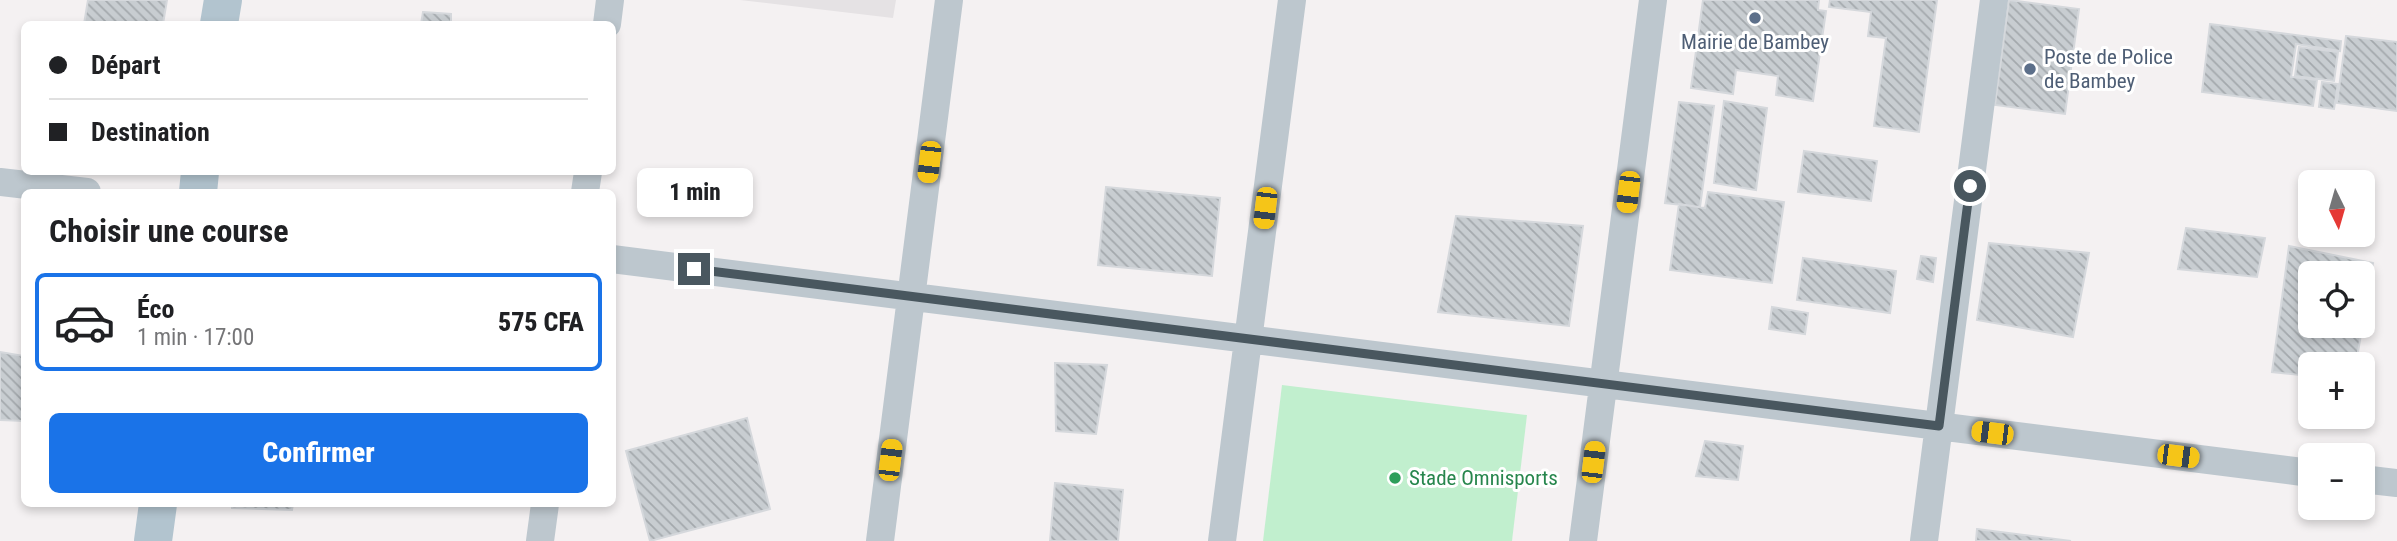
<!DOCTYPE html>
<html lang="fr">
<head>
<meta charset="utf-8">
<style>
	body { margin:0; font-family:"Roboto Condensed",sans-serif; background:#f6f6f6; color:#202124; height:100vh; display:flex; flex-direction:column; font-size:26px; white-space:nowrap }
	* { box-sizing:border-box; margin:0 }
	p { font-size:23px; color:#757577 }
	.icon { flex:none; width:38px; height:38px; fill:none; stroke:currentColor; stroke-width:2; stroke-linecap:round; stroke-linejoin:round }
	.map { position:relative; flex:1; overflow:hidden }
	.panel { position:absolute; left:21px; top:189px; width:595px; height:318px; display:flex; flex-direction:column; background:#fff; border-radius:10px; box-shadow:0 4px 10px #0003 }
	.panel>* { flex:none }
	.guide { position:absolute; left:21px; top:21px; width:595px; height:154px; border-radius:10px; box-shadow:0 4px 10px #0003; display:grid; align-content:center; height:154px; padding:0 28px; background:#fff }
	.needle { width:46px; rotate:175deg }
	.buttons { position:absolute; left:2298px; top:170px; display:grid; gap:14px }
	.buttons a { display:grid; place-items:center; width:77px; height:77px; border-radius:10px; background:#fff; box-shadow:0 4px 10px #0003; font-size:35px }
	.end { position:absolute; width:32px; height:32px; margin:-16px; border:9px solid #49575f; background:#fff; box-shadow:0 0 0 4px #fff }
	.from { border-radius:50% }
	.bubble { position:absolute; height:49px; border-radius:10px; background:#fff; box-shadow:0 4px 10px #0003; font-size:23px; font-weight:800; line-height:49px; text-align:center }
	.car { position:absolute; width:21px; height:42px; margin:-21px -10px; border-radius:9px; box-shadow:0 0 5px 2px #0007; background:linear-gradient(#f5c518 24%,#345 0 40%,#f5c518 0 76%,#345 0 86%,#f5c518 0) }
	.guide b { display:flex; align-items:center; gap:24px; height:66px; font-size:26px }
	.guide b+b { border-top:2px solid #e0e0e0 }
	.guide i { width:18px; height:18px; background:#202124 }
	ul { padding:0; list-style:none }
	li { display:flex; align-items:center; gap:21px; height:98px; margin:0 14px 10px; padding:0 14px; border:4px solid transparent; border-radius:10px }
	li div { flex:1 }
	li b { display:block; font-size:26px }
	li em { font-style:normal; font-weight:800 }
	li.active { border-color:#1a73e8 }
	li>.icon { width:63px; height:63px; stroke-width:1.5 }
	h2 { padding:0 28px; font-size:32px; line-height:84px }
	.button { display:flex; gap:14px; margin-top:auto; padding:14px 28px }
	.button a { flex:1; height:80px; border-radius:10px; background:#1a73e8; color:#fff; font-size:28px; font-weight:800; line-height:80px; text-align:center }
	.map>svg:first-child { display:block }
	.education { fill:#e5e2e4 }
	.green { fill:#c1efce }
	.building { fill:url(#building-back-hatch); stroke:#d5d8dc; stroke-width:2; fill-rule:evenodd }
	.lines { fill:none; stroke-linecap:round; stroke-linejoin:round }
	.street { stroke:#bdc7ce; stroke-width:28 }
	.primary { stroke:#b2c4cf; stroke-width:38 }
	.route { stroke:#49575f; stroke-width:9 }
	.service-dot { fill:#5c6f8a; stroke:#fff; stroke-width:2.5 }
	.leisure-dot { fill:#2e9e5b; stroke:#fff; stroke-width:2.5 }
	.labels { text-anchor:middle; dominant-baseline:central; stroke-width:6; stroke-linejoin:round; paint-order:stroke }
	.service-label { font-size:21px; fill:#4e5e75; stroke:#fff }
	.leisure-label { font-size:21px; fill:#27864d; stroke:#fff; text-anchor:start }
</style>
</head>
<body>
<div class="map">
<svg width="2397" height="541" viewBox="0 0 2397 541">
	<defs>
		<pattern id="building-back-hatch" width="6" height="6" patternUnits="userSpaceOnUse" patternTransform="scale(1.75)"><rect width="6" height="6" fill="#c8cdd1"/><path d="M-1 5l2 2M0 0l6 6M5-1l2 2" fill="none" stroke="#a4a9ad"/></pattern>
	</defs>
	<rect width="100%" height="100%" fill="#f4f1f2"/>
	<!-- education -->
	<path class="education" d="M740,0H896L893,18Z"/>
	<!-- green -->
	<path class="green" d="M1282,385L1527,415L1512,541H1263Z"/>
	<!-- building -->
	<path class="building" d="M88,0H167L163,24H84Z
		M1703,0H1819L1818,10L1826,11L1813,101L1776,95L1778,76L1736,70L1733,94L1691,88Z
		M1830,0H1937L1919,132L1874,126L1886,38L1868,36L1871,12L1829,7Z
		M2009,0L2079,9L2065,114L1995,105Z
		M423,12L451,14V24H421Z
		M2210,24L2341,41L2340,51L2296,44L2291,77L2317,80L2313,106L2202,92Z
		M2346,36L2397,42V111L2337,103Z
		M2299,47L2338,52L2334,81L2295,76Z
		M2322,82L2338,84L2334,109L2319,107Z
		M1724,101L1767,108L1756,190L1714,183Z
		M1679,102L1714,106L1700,207L1665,203Z
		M1804,151L1877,161L1871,201L1798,192Z
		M1106,187L1220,198L1212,276L1098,265Z
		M1708,192L1784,202L1772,283L1670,270L1679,204L1705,208Z
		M1456,216L1583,226L1569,326L1438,312Z
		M2186,228L2265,238L2257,277L2178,269Z
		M1989,243L2089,253L2073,337L1977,320Z
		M2289,246L2373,263L2356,364H2310V376L2272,372ZM2310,273H2362V326H2310Z
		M1921,256L1936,258L1933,282L1917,279Z
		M1803,258L1896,271L1890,313L1797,300Z
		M1772,307L1808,313L1805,334L1769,329Z
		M0,352L24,356V421L0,420Z
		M1055,363L1107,365L1096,434L1056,431Z
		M747,418L770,509L650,541L626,451Z
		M1705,441L1743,446L1738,480L1696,476Z
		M1055,483L1123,490L1118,541H1050Z
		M232,504H293L292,510L232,508Z
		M1977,529L2071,541H1976Z"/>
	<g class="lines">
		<!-- street -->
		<path class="street" d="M607,24L610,0
			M0,182L87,192
			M585,192L588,172
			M612,259L2310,473
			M2362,479L2397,483
			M540,541L545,504
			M880,541L949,0
			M1222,541L1292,0
			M1583,541L1653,0
			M1924,541L1994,0"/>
		<!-- primary -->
		<path class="primary" d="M219,24L223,0
			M198,192L200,172
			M153,541L158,504"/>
	</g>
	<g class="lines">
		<!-- route -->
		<path class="route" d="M694,269L1939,426L1970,186"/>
	</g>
	<!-- markers -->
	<g class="service-dot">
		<circle cx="1755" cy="18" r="7"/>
		<circle cx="2030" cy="69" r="7"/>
	</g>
	<circle class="leisure-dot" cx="1395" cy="478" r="7"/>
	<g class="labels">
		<!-- service labels -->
		<g class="service-label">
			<text x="1755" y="42">Mairie de Bambey</text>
			<text x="2044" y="57" text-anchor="start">Poste de Police<tspan x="2044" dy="24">de Bambey</tspan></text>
		</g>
		<!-- leisure labels -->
		<g class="leisure-label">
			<text x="1409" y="478">Stade Omnisports</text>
		</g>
	</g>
</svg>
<div class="buttons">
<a><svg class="needle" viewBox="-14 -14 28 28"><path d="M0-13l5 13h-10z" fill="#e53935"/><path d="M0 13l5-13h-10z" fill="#757577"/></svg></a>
<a><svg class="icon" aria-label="locate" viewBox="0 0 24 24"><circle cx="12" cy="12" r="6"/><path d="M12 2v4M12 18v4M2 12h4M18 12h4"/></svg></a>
<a>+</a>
<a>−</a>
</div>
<i class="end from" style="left:1970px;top:186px"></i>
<i class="end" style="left:694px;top:269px"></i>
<div class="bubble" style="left:637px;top:168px;width:116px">1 min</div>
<i class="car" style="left:929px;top:162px;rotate:187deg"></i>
<i class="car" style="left:1628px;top:192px;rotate:187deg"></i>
<i class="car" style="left:1265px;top:208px;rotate:187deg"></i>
<i class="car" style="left:1992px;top:433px;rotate:277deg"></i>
<i class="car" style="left:2178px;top:456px;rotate:97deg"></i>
<i class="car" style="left:890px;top:460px;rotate:7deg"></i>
<i class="car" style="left:1593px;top:462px;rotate:7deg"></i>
<div class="guide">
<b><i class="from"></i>Départ</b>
<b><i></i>Destination</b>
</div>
<section class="panel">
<h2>Choisir une course</h2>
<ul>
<li class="active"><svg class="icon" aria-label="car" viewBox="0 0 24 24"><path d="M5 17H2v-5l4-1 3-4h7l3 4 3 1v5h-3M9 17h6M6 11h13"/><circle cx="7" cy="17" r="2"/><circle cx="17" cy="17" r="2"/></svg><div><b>Éco</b><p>1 min · 17:00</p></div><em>575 CFA</em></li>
</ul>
<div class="button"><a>Confirmer</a></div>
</section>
</div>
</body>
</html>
